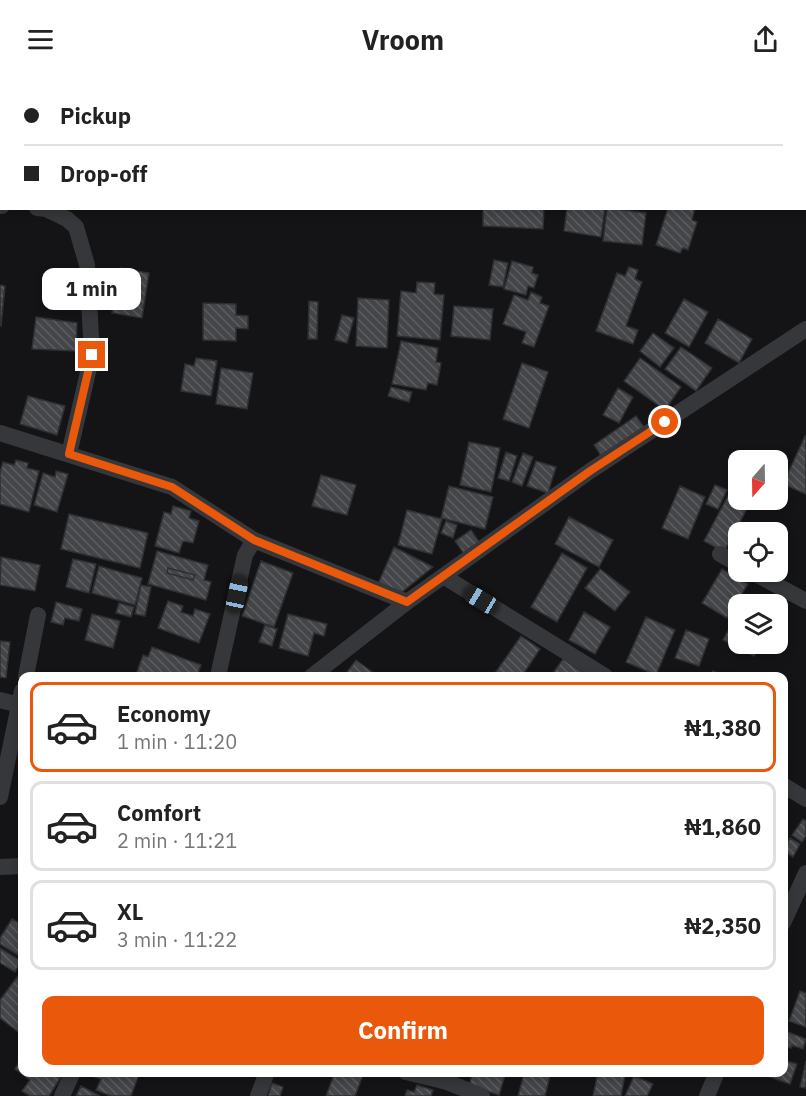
<!DOCTYPE html>
<html lang="en">
<head>
<meta charset="utf-8">
<style>
	body { margin:0; font-family:"IBM Plex Sans",sans-serif; background:#f6f6f6; color:#222; height:100vh; display:flex; flex-direction:column; font-size:22px; white-space:nowrap }
	* { box-sizing:border-box; margin:0 }
	p { font-size:20px; color:#767676 }
	.icon { flex:none; width:33px; height:33px; fill:none; stroke:currentColor; stroke-width:2; stroke-linecap:round; stroke-linejoin:round }
	.map { position:relative; flex:1; overflow:hidden }
	.details { position:absolute; left:18px; top:594px; width:770px; height:405px; display:flex; flex-direction:column; background:#fff; border-radius:12px; box-shadow:0 3px 9px #0003 }
	.details>* { flex:none }
	.top-card { position:absolute; left:0px; top:0px; width:807px; height:132px; box-shadow:0 3px 9px #0003; display:grid; align-content:center; height:132px; padding:0 24px; background:#fff }
	.needle { width:39px; rotate:200deg }
	.tools { position:absolute; left:728px; top:372px; display:grid; gap:12px }
	.tools a { display:grid; place-items:center; width:60px; height:60px; border-radius:12px; background:#fff; box-shadow:0 3px 9px #0003; font-size:30px }
	.end { position:absolute; width:27px; height:27px; margin:-14px; border:8px solid #ea580c; background:#fff; box-shadow:0 0 0 3px #fff }
	.from { border-radius:50% }
	.bubble { position:absolute; height:42px; border-radius:12px; background:#fff; box-shadow:0 3px 9px #0003; font-size:20px; font-weight:800; line-height:42px; text-align:center }
	.car { position:absolute; width:18px; height:36px; margin:-18px -9px; border-radius:8px; box-shadow:0 0 4px 2px #0007; background:linear-gradient(#222 24%,#8ab4d8 0 40%,#222 0 76%,#8ab4d8 0 86%,#222 0) }
	.top-card b { display:flex; align-items:center; gap:21px; height:57px; font-size:22px }
	.top-card b+b { border-top:2px solid #e0e0e0 }
	.top-card i { width:15px; height:15px; background:#222 }
	ul { padding:10px 0 0; list-style:none }
	li { display:flex; align-items:center; gap:18px; height:90px; margin:0 12px 9px; padding:0 12px; border:3px solid #e0e0e0; border-radius:12px }
	li div { flex:1 }
	li b { display:block; font-size:22px }
	li em { font-style:normal; font-weight:800 }
	li.on { border-color:#ea580c }
	li>.icon { width:54px; height:54px; stroke-width:1.5 }
	.action { display:flex; gap:12px; margin-top:auto; padding:12px 24px }
	.action a { flex:1; height:69px; border-radius:12px; background:#ea580c; color:#fff; font-size:24px; font-weight:800; line-height:69px; text-align:center }
	header { display:flex; justify-content:space-between; align-items:center; height:78px; padding:0 24px; background:#fff; font-size:27px; font-weight:800 }
	.map>svg:first-child { display:block }
	.building { fill:url(#building-back-hatch); stroke:#2e2f31; stroke-width:1.5; fill-rule:evenodd }
	.lines { fill:none; stroke-linecap:round; stroke-linejoin:round }
	.street { stroke:#36373a; stroke-width:16 }
	.route { stroke:#ea580c; stroke-width:8 }
</style>
</head>
<body>
<header><svg class="icon" aria-label="menu" viewBox="0 0 24 24"><path d="M4 6h16M4 12h16M4 18h16"/></svg>Vroom<svg class="icon" aria-label="share" viewBox="0 0 24 24"><path d="M12 15V3M7 8l5-5 5 5M5 13v7h14v-7"/></svg></header>
<div class="map">
<svg width="806" height="1018" viewBox="0 0 806 1018">
	<defs>
		<pattern id="building-back-hatch" width="6" height="6" patternUnits="userSpaceOnUse" patternTransform="scale(1.5)"><rect width="6" height="6" fill="#434548"/><path d="M-1 5l2 2M0 0l6 6M5-1l2 2" fill="none" stroke="#5b5d60"/></pattern>
	</defs>
	<rect width="100%" height="100%" fill="#141416"/>
	<!-- building -->
	<path class="building" d="M346,0H382L381,2Z
		M521,0H558L521,2Z
		M0,4H2V47H0Z
		M483,130H544L543,151L483,148Z
		M567,130H605L601,159L564,153Z
		M607,130L646,135L642,167L603,163Z
		M668,130H695L692,142L697,144L688,172L683,170L680,175L656,167Z
		M494,182L508,185L503,209L489,207Z
		M512,183L533,189L532,195L538,197L534,210L528,208L526,217L504,211Z
		M629,189L638,192L635,201L642,204L626,248L638,252L633,266L596,253L617,195L625,198Z
		M120,190L149,195L142,240L112,235Z
		M417,204L435,205L434,216L444,217L440,262L397,258L401,213L416,215Z
		M0,207L5,208L1,248H0Z
		M531,214L542,219L540,225L549,228L534,269L522,265L526,254L503,246L514,217L528,222Z
		M358,220L389,222L387,270L356,268Z
		M684,221L708,234L689,269L665,255Z
		M309,223L318,224L317,261H308Z
		M203,225L236,226V237L248,238V251L236,250V263L203,262Z
		M454,228L493,231L490,262L451,258Z
		M342,237L354,240L347,265L335,262Z
		M36,239L77,245L76,273L32,271Z
		M718,241L752,261L739,285L705,265Z
		M653,255L674,270L660,289L640,273Z
		M401,263L438,270L436,284L441,285L437,307L428,305L426,312L392,306Z
		M681,269L712,290L696,313L665,291Z
		M196,280L217,283L211,318L181,313L185,286L194,288Z
		M640,280L681,309L665,332L624,303Z
		M522,285L548,294L529,350L503,341Z
		M221,290L253,295L247,331L216,326Z
		M391,309L412,314L409,324L388,318Z
		M618,310L633,319L619,345L603,337Z
		M28,318L65,328L57,357L20,346Z
		M636,338L644,349L602,379L594,367Z
		M805,358L806,359V416L783,406Z
		M469,364L500,370L491,414L460,407Z
		M506,374L517,378L509,403L498,400Z
		M523,375L533,379L522,408L512,404Z
		M16,382L28,385L27,390L39,393L29,434L0,426V394L3,384L14,387Z
		M536,383L556,389L548,415L527,408Z
		M56,393L68,396L57,434L34,427L43,395L55,399Z
		M321,397L356,407L347,437L312,428Z
		M715,407L727,412L718,431L706,426Z
		M449,408L493,419L485,451L441,440Z
		M680,408L705,419L688,461L662,450Z
		M731,412L738,416V422L751,423L724,474L704,463Z
		M173,428L191,433L189,440L199,443L193,465L183,463L179,475L155,468L164,434L171,436Z
		M407,432L442,441L432,476L398,467Z
		M69,436L148,455L140,490L61,471Z
		M569,439L613,462L599,489L555,466Z
		M446,443L457,447L453,460L441,455Z
		M471,452L480,465L464,476L455,463Z
		M394,469L433,489L397,518L378,506Z
		M157,473L208,487L204,502L211,504L206,522L148,506ZM168,490L195,497L193,502L167,495Z
		M562,475L587,490L557,544L531,529Z
		M1,479L40,487L35,513L0,507Z
		M73,481L96,486L89,515L66,509Z
		M261,483L293,495L274,549L242,538Z
		M99,488L142,500L135,527L92,515Z
		M168,490L195,497L193,502L167,495Z
		M600,491L630,514L615,533L585,510Z
		M722,491L748,506L727,540L702,525Z
		M141,507L151,509L145,538L135,536Z
		M168,523L183,528L181,534L193,538L195,531L210,536L199,565L158,550Z
		M56,524L82,531L79,543L65,540L63,547L51,544Z
		M119,525L134,529L131,539L116,535Z
		M584,534L610,549L595,576L569,562Z
		M738,534V566H760L754,578L723,562Z
		M92,536L120,543L113,570L85,562Z
		M288,536L327,546L324,558L314,555L308,578L279,570Z
		M646,539L675,552L656,597L626,584Z
		M265,547L277,551L272,568L259,564Z
		M686,552L709,561L699,588L675,580Z
		M521,558L540,571L522,598H493Z
		M0,563L10,564L6,600L0,599Z
		M152,569L201,587L197,598H141L136,597L143,577L148,579Z
		M563,581L584,595L581,598H551Z
		M356,582L375,596L373,598H344Z
		M713,593L724,598H710Z
		M803,741L806,743V758L802,764L792,757Z
		M790,760L800,766L793,779L783,773Z
		M12,841L22,847V880L0,866V860Z
		M0,870L21,883L15,894L0,885Z
		M17,899L22,903L21,956L0,940V922Z
		M800,913L806,915V949L789,943Z
		M783,952L806,961L803,971L792,967L791,970L783,967Z
		M22,979V994H64L49,1018H30L22,1013L30,1002L15,991Z
		M783,982L797,986L790,1006L756,994H783Z
		M806,983V1010L800,1009Z
		M93,994H140L131,1018H111L96,1012L101,1001L91,998Z
		M335,994H356L363,997L355,1018H326Z
		M473,994H506L499,1017L469,1007Z
		M551,994L545,1018H518L524,996L520,994Z
		M598,994H612L625,997L621,1018H593Z
		M634,998L653,1006L647,1018H625Z
		M272,1005L283,1009L280,1018H268Z
		M417,1007L433,1012L431,1018H405L407,1012L414,1014Z
		M81,1008L100,1018H76Z"/>
	<g class="lines">
		<!-- street -->
		<path class="street" d="M689,0L691,2
			M806,74V75
			M0,128H2
			M37,130L46,131L67,141L76,149L87,187L92,277L69,376
			M0,355L172,409L254,462L407,524
			M720,476L738,486
			M752,494L806,523
			M443,498L605,598
			M26,598L38,537
			M218,598L245,477L254,462
			M312,598L407,524L590,393L806,251
			M0,622L19,627
			M783,707L806,721
			M0,719L22,613
			M0,789L22,788
			M783,845L806,795
			M406,994L447,1004L451,994
			M447,1004L482,1018
			M62,1018L73,994
			M258,1018L267,994
			M707,1018L717,994"/>
	</g>
	<g class="lines">
		<!-- route -->
		<path class="route" d="M92,277L69,376L172,409L254,462L407,524L590,393L665,344"/>
	</g>
</svg>
<div class="tools">
<a><svg class="needle" viewBox="-14 -14 28 28"><path d="M0-13l5 13h-10z" fill="#e53935"/><path d="M0 13l5-13h-10z" fill="#767676"/></svg></a>
<a><svg class="icon" aria-label="locate" viewBox="0 0 24 24"><circle cx="12" cy="12" r="6"/><path d="M12 2v4M12 18v4M2 12h4M18 12h4"/></svg></a>
<a><svg class="icon" aria-label="layers" viewBox="0 0 24 24"><path d="M12 4l9 5-9 5-9-5zM3 14l9 5 9-5"/></svg></a>
</div>
<i class="end from" style="left:665px;top:344px"></i>
<i class="end" style="left:92px;top:277px"></i>
<div class="bubble" style="left:42px;top:190px;width:99px">1 min</div>
<i class="car" style="left:237px;top:516px;rotate:12deg"></i>
<i class="car" style="left:481px;top:522px;rotate:301deg"></i>
<div class="top-card">
<b><i class="from"></i>Pickup</b>
<b><i></i>Drop-off</b>
</div>
<section class="details">
<ul>
<li class="on"><svg class="icon" aria-label="car" viewBox="0 0 24 24"><path d="M5 17H2v-5l4-1 3-4h7l3 4 3 1v5h-3M9 17h6M6 11h13"/><circle cx="7" cy="17" r="2"/><circle cx="17" cy="17" r="2"/></svg><div><b>Economy</b><p>1 min · 11:20</p></div><em>₦1,380</em></li>
<li><svg class="icon" aria-label="car" viewBox="0 0 24 24"><path d="M5 17H2v-5l4-1 3-4h7l3 4 3 1v5h-3M9 17h6M6 11h13"/><circle cx="7" cy="17" r="2"/><circle cx="17" cy="17" r="2"/></svg><div><b>Comfort</b><p>2 min · 11:21</p></div><em>₦1,860</em></li>
<li><svg class="icon" aria-label="car" viewBox="0 0 24 24"><path d="M5 17H2v-5l4-1 3-4h7l3 4 3 1v5h-3M9 17h6M6 11h13"/><circle cx="7" cy="17" r="2"/><circle cx="17" cy="17" r="2"/></svg><div><b>XL</b><p>3 min · 11:22</p></div><em>₦2,350</em></li>
</ul>
<div class="action"><a>Confirm</a></div>
</section>
</div>
</body>
</html>
